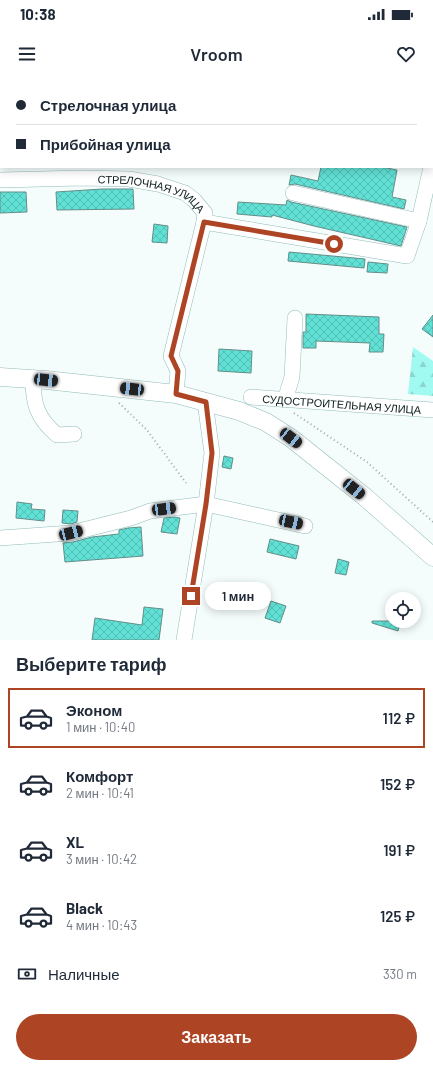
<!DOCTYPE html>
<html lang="ru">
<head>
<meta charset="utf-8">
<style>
	body { margin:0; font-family:Barlow,sans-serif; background:#f2f2f3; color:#1f2937; height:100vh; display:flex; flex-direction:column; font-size:15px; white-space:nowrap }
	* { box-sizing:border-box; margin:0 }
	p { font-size:13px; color:#747a83 }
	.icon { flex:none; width:22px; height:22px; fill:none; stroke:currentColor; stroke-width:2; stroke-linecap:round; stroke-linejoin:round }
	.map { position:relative; height:560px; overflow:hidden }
	.sheet { display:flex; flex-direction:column; background:#fff; flex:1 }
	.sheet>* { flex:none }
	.hud { position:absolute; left:0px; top:0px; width:433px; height:88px; box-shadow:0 2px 10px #0003; display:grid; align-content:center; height:88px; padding:0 16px; background:#fff }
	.buttons { position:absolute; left:385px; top:512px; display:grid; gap:8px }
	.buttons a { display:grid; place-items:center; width:36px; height:36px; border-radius:50%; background:#fff; box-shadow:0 2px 10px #0003; font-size:20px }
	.end { position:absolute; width:18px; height:18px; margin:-9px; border:5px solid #ad4524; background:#fff; box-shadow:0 0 0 2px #fff }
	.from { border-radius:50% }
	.bubble { position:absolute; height:28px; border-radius:14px; background:#fff; box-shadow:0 2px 10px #0003; font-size:13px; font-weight:600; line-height:28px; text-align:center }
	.car { position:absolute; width:12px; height:24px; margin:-12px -6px; border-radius:5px; box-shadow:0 0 3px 1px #0007; background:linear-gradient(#222 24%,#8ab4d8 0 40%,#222 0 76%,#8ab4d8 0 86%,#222 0) }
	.hud b { display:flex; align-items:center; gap:14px; height:38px; font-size:15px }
	.hud b+b { border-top:1px solid #e0e1e3 }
	.hud i { width:10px; height:10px; background:#1f2937 }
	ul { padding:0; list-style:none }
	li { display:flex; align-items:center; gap:12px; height:60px; margin:0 8px 6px; padding:0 8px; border:2px solid transparent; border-radius:0px }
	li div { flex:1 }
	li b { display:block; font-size:15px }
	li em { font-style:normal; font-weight:600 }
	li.active { border-color:#ad4524 }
	li>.icon { width:36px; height:36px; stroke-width:1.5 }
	h2 { padding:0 16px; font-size:18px; line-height:48px }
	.pay { display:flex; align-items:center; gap:10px; height:44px; padding:0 16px; font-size:15px }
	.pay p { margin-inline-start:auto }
	.button { display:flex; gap:8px; margin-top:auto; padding:8px 16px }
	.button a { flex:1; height:46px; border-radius:24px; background:#ad4524; color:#fff; font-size:16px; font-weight:600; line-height:46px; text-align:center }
	.status { display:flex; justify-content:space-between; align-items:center; height:28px; padding:0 20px; background:#fff; direction:ltr }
	.status svg { height:11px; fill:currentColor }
	header { display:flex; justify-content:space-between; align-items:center; height:52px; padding:0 16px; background:#fff; font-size:18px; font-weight:600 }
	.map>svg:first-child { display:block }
	.forest { fill:url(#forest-firs) }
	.building { fill:url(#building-cross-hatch); stroke:#648e8a }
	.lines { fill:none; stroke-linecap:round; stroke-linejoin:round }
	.minor-casing { stroke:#91bdb8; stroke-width:16 }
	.major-casing { stroke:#91bdb8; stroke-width:19 }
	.path { stroke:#9da9a8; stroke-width:2; stroke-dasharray:1 3; stroke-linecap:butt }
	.minor { stroke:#fff; stroke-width:15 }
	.major { stroke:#fff; stroke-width:18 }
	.rail-casing { stroke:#51605f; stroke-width:4.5 }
	.rail { stroke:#fff; stroke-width:3; stroke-dasharray:9; stroke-linecap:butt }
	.route { stroke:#ad4524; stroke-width:5 }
	.labels { text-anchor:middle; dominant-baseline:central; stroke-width:3.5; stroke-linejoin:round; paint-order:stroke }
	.street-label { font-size:11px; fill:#0d1e1d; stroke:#fff }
</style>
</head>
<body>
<div class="status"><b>10:38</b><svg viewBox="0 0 49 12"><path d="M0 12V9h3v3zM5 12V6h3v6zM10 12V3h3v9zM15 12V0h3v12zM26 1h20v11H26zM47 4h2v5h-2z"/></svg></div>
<header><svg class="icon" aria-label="menu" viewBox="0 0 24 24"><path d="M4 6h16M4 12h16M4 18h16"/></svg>Vroom<svg class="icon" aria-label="heart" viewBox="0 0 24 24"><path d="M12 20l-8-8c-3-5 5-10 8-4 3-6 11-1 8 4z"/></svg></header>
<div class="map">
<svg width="433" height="560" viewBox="0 0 433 560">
	<defs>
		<pattern id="forest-firs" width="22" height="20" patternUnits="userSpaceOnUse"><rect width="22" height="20" fill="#a1faf1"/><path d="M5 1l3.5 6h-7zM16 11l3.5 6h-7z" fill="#89d6ce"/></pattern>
		<pattern id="building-cross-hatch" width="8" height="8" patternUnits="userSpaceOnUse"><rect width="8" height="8" fill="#61e0d5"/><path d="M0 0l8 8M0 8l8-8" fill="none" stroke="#53c0b6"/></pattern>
	</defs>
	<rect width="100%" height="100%" fill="#f4fdfc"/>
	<!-- forest -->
	<path class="forest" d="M413,267L433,281V316L408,314Z"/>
	<!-- building -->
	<path class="building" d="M321,87H382L397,90L392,117L406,120L404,129L295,104L289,105L291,95L318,101Z
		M102,109H133L134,129L57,130L56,112Z
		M0,112H26L27,132L0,133Z
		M287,120L291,122L407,147L401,166L314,146L272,135V137L237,134L238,122L286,125Z
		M154,144L168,146L167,163L152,162Z
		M289,172L365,179L364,188L288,181Z
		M368,182L388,184L387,193L367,192Z
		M306,234L379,237V254H384L383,272H369L370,263L316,261V268H303V252H306Z
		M433,235V257L422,249Z
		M219,269L252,271L251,293L218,291Z
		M224,376L233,378L231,389L222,387Z
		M17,422L32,424L31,429L45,430L44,441L16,438Z
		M63,430L78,431L77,442L71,444L62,443Z
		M175,437L180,438L177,454L161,452L164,438Z
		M141,447L143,476L65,482L63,463L73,462L92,457L119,454V450L128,448Z
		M270,459L299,466L296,479L267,472Z
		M338,479L349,482L346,495L335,493Z
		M271,521L286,526L280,543L265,538Z
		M144,527L163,529L159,560H92L95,538L142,545Z
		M372,541H401L398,551L372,543Z"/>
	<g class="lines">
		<defs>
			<g id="minor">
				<path id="s1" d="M0,100L81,98L129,99L158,104L185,113L194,120L205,133L204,142L407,176L419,141L431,87"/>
				<path d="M293,113L419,141"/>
				<path d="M33,299C33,324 37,338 57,355L74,354"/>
				<path d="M176,314L178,291L171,276L204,142"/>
				<path id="s2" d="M251,317L433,330"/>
				<path d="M285,320L292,297L295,238"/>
				<path d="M0,458L71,453L131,438L150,431L206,424L305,446"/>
				<path d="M184,560L206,424L212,373L205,322"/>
			</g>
			<path id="major" d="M0,297L46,300L176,314L239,331L266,342L291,358L365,417L433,477"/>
		</defs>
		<!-- minor casing -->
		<use href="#minor" class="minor-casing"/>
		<!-- major casing -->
		<use href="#major" class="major-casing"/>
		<!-- path -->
		<path class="path" d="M119,323L147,350L186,403
			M294,333L367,382L433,442"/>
		<!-- minor -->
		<use href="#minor" class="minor"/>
		<!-- major -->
		<use href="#major" class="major"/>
		<defs>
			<path id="rail" d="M316,0L320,1
				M0,14H1"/>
		</defs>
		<!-- rail casing -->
		<use href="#rail" class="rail-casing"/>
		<!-- rail -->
		<use href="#rail" class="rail"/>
	</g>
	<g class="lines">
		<!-- route -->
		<path class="route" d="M191,516L206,424L212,373L206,322L176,314L178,291L171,276L204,142L334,164"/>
	</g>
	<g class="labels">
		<!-- street labels -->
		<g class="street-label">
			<text stroke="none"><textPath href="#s1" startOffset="155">СТРЕЛОЧНАЯ УЛИЦА</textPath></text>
			<text stroke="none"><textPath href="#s2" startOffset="91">СУДОСТРОИТЕЛЬНАЯ УЛИЦА</textPath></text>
		</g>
	</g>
</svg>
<div class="buttons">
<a><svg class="icon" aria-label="locate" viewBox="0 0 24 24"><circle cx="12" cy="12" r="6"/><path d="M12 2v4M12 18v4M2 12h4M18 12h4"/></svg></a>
</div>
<i class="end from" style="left:334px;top:164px"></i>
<i class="end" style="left:191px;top:516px"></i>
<div class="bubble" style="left:205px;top:502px;width:66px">1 мин</div>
<i class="car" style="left:46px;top:300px;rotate:96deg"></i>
<i class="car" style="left:132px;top:309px;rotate:276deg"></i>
<i class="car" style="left:291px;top:358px;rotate:128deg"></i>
<i class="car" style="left:354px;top:409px;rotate:129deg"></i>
<i class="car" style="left:164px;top:429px;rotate:83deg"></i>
<i class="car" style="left:291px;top:442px;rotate:102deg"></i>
<i class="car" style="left:71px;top:453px;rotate:76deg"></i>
<div class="hud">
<b><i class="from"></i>Стрелочная улица</b>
<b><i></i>Прибойная улица</b>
</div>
</div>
<section class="sheet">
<h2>Выберите тариф</h2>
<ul>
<li class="active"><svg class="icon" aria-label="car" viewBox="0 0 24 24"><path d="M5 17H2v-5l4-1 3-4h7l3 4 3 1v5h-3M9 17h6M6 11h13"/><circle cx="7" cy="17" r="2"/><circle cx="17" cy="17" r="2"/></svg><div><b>Эконом</b><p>1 мин · 10:40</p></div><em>112 ₽</em></li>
<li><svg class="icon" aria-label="car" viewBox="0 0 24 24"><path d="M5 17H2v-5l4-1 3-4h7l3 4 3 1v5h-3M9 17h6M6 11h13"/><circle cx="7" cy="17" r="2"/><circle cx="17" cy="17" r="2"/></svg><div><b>Комфорт</b><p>2 мин · 10:41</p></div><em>152 ₽</em></li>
<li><svg class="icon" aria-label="car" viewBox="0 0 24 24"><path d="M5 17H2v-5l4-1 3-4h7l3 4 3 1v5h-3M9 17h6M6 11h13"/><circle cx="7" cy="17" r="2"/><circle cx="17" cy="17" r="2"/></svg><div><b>XL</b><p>3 мин · 10:42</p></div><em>191 ₽</em></li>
<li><svg class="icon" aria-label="car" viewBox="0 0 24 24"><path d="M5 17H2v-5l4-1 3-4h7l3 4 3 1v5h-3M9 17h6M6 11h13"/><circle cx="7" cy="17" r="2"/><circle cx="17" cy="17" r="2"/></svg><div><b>Black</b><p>4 мин · 10:43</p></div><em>125 ₽</em></li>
</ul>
<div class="pay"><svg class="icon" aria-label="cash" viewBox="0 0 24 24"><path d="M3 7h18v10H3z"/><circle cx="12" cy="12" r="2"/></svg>Наличные<p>330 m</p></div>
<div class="button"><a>Заказать</a></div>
</section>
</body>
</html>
